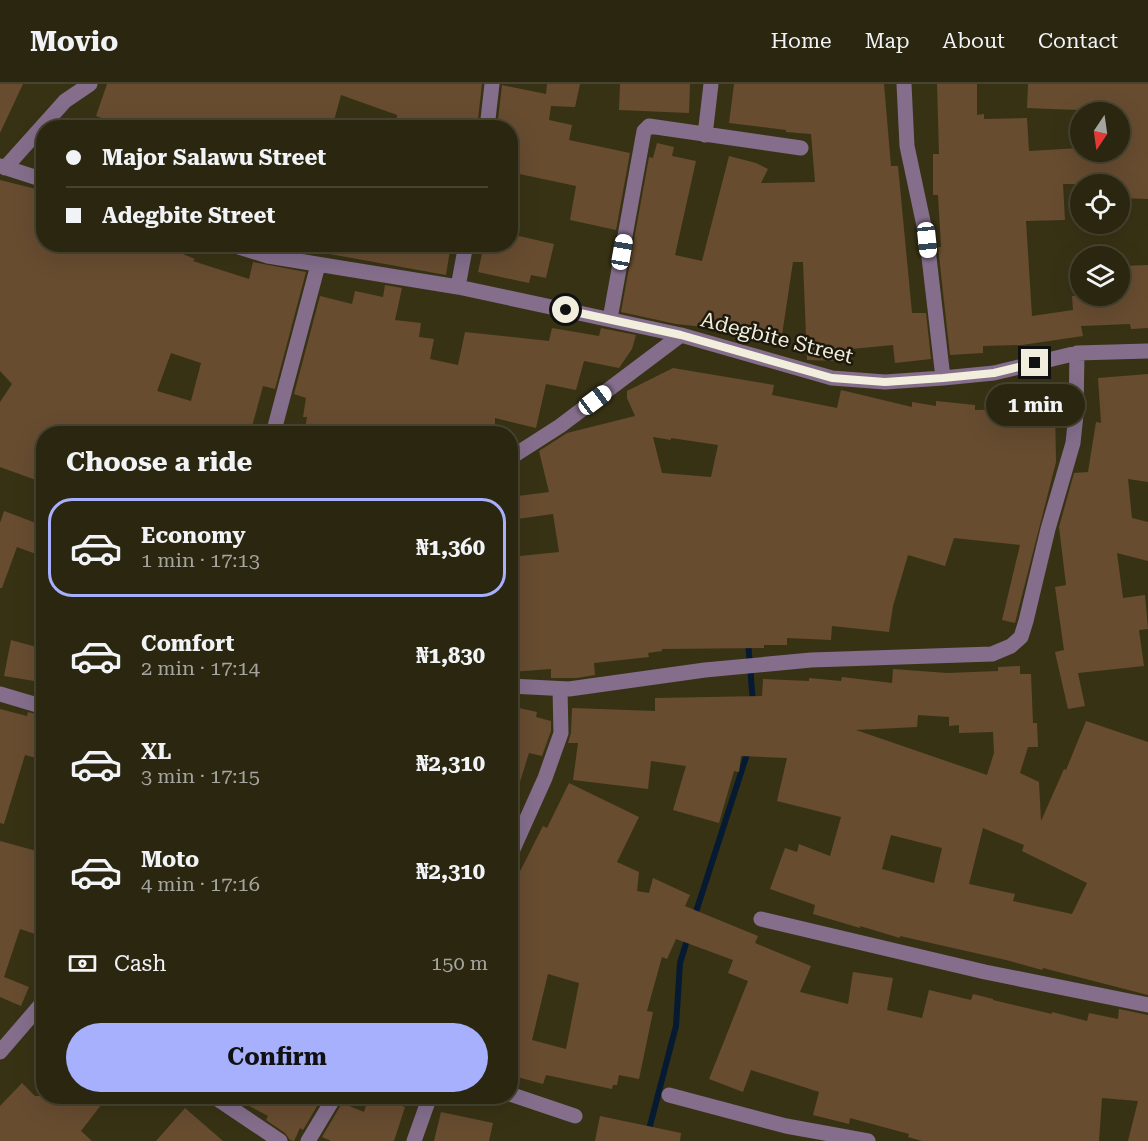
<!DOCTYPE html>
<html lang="en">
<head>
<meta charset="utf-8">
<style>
	body { margin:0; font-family:"Roboto Serif",serif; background:#322e19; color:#f1f3f6; height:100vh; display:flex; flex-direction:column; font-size:22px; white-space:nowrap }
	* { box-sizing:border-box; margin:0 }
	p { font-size:20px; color:#a5a59f }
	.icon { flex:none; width:33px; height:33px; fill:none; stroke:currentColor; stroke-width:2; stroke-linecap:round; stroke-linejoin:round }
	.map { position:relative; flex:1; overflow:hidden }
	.panel { position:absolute; left:36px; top:342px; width:482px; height:678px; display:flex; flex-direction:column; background:#2a2610; border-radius:24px; box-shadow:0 6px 24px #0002,0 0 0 2px #464330 }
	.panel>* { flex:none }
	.hud { position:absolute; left:36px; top:36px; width:482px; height:132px; border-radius:24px; box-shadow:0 6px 24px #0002,0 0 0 2px #464330; display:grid; align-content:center; height:132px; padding:0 30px; background:#2a2610 }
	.needle { width:39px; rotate:193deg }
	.buttons { position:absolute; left:1070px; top:18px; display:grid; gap:12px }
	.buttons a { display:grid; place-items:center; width:60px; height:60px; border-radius:50%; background:#2a2610; box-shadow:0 6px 24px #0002,0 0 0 2px #464330; font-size:30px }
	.end { position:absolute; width:27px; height:27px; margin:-14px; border:8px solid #f2eedd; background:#111; box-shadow:0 0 0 3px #111 }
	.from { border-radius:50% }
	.bubble { position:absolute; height:42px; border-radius:21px; background:#2a2610; box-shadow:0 6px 24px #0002,0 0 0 2px #464330; font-size:20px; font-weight:700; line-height:42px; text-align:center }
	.car { position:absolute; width:18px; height:36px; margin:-18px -9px; border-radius:8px; box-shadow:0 0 4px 2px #0007; background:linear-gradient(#fff 24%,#345 0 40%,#fff 0 76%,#345 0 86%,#fff 0) }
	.hud b { display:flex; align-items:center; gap:21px; height:57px; font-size:22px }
	.hud b+b { border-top:2px solid #464330 }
	.hud i { width:15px; height:15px; background:#f1f3f6 }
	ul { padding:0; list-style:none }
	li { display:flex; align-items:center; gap:18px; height:99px; margin:0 12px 9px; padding:0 18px; border:3px solid transparent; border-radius:24px }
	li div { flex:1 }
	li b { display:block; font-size:22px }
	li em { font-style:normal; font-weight:700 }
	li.current { border-color:#a7b0fc }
	li>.icon { width:54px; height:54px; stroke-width:1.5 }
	h2 { padding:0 30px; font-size:27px; line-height:72px }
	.pay { display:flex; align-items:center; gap:15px; height:66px; padding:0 30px; font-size:22px }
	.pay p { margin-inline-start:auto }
	.button { display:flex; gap:12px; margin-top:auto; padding:12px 30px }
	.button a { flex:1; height:69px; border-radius:36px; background:#a7b0fc; color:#111; font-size:24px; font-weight:700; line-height:69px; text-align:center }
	header { display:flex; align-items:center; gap:36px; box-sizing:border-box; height:84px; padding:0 30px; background:#2a2610; border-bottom:2px solid #464330 }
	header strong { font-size:28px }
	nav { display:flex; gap:33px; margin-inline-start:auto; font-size:21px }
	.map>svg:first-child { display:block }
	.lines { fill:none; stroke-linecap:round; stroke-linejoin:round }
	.stream { stroke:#061a32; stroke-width:6 }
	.building { fill:#674c30; fill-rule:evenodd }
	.minor { stroke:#846e8c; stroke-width:15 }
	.route { stroke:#f2eedd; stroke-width:8 }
	.labels { text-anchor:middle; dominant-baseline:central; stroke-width:5; stroke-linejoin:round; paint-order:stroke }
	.street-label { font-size:21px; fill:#f2eedd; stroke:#1d1a0d }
</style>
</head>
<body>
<header>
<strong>Movio</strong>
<nav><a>Home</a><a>Map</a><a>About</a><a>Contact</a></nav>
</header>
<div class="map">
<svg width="1148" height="1057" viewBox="0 0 1148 1057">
	<rect width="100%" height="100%" fill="#383215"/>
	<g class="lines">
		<!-- stream -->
		<path class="stream" d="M748,557L753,619
			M694,834L748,667
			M646,1057L676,942L680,879L688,853"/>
	</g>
	<!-- building -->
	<path class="building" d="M0,0H23L0,49Z
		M107,0H482L477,44H395L397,31L341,11L332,44H140L128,40L126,43L96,32Z
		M547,0H580L575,23L551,22L549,36L572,41L569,56L630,69L616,146L570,136L576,102L510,88V44H497L502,1L546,10Z
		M620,0H690L689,29L619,26Z
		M734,0H884L891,82H898L912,229H926L931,275L895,279L893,261L841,266V277L807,276L803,178H793L782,251L676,240L621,228L649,73L653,74L657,59L674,63L672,72L696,77L675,171L702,177L729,72L756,79L768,85L761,99L815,98L811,50L786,48V46L729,39Z
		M937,0H977V31L984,30V35L1027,34L1029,67L1080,64V68H1119V28H1077L1078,26L1027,24L1028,0H1148V115L1119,114V100H1063L1065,136L1026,137L1032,232L1073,226L1072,212H1119V182L1148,181V244L1131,245L1130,240L1081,242L1083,252L1022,261L983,262V269L950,271L938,163H941L938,111H933V70H939Z
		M0,96L44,107V160H159L195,175L193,177L249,195L253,178L306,188L275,305L263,302L250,350H44V399L0,383V318L12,300L0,287ZM171,269L201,279L191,317L157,307Z
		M510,150L554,160L546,194L531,191L529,199L478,188L484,160H510Z
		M264,160H315L313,169Z
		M325,160H451L446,191L324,169Z
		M385,201L402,204L395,236L421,239L419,253L434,255L430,275L458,281L465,248L549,257L552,244L599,252L601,244L636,251L632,265L619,284L584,277L576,306L546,300L536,344L495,334V349L492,350H304L307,333H303L306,314L294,310L320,212L352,220L355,207L383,213Z
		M673,284L774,301L772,311L837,324L841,306L912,323V318L936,322V317L975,321V326L1055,324L1056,378L1015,539L1002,536L1020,461L954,454L945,482L908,471L893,522L889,548L832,542L831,556L787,554V561H764V564L662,565V567L648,569L649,573L594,579L595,591L577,594H551V585L510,588V473L559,468L553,430L510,436V413L549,408L539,367L567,349L635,332L627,314V307ZM653,353L671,356V354L718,361L711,393L662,389Z
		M1148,290V398L1128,395L1132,434L1148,438V477L1117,469L1123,514L1145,511L1148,545L1139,546L1144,582L1078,589L1085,622L1068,625L1055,568L1064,566L1055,503L1066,501L1059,443L1074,389L1088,388L1096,338L1101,339L1098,294Z
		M4,427L44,442V473L17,463L2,504H0V439Z
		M11,556L44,565V584L40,598L4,592Z
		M1020,582V590H1031L1033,639H1037L1038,663H1028L1020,689L1039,698L1041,737L1064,685L1066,686L1086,637L1148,658V911L1043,884L1042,886L1006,876L900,852V854L860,842V844L813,830L815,821L770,805L785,764L797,768L799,760L830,772L841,733L777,717L787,674L741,672L739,688L734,687L719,739L673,726L686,682L651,677L648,705L573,696L578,659H568L571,649L572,624L655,627V614L762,612L763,595L809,597V594L841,597L842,593L892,599L893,585L947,589L998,587V583ZM918,631L949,633V642L959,641V649L993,648L994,669L987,691L856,646L917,643ZM983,744L1024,761L1022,767L1087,799L1072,830L1013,817L1015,810L969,800ZM891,751L942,764L934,799L882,785Z
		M510,622L537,628L536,633L551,637V647L542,672L529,669L515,714H510Z
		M0,625L27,632L28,628L44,632V676L25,671L4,740L0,739Z
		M569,699L639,733L617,778L639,788L637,807L649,809L653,794L690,811L685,822L758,852L755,859L811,882L800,908L848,920L853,888L893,894L887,926L922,934L929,906L971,916L973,910L993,915V916L1052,930V928L1087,937L1089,929L1118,935L1119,925L1148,931V1057H1128L1138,1017L1102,1014L1099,1057H922L908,1053L909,1050L850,1034L849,1040L813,1031L819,1008L751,986L743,1008L709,995L748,897L728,889L733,876L676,855L667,875L662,873L647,927L653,928L639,995L619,991L617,1001H613L612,1005L546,991L543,1000L510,991V807L543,742L547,744ZM548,890L579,899L566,965L532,956Z
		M0,757L44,769V853L20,845L4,893L29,903L21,922L0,913Z
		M22,999L35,1012H108L81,1047L92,1057H0V1022Z
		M231,1012H323L303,1046L300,1044L294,1057L290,1056L285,1049L266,1036L268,1032Z
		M369,1012L405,1023L394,1057H331L322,1053L342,1019L364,1028Z
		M185,1024L223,1057H156Z
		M441,1028L493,1039L489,1057H434Z
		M600,1032L681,1049L680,1057H595Z"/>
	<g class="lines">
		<!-- minor -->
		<path class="minor" d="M904,0L907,62L927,156L943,294
			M487,44L492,0
			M705,51L711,0
			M0,82L44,96
			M5,84L65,17L90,0
			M229,160L268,172L458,203L681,251L832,294L885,298L943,294L994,289L1077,269L1148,267
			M458,203L466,160
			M610,235L644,47L649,42L801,64
			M273,350L318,181
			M510,374L560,342L681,251
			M510,602L569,605L705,586L811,576L992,570L1011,562L1021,553L1026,537L1048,445L1073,359L1076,331L1077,269
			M0,610L44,623
			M510,772L545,694L561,649L560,605
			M761,835L985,888L1148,921
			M0,968L44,917
			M510,1010L575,1032
			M669,1011L786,1042L868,1057
			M213,1012L280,1057
			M308,1057L335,1012
			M414,1057L430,1012"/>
	</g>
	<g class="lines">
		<!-- route -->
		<path class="route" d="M566,226L681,251L832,294L885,298L943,294L994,289L1035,279"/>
	</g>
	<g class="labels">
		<!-- street labels -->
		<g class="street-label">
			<text transform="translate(777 254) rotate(14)">Adegbite Street</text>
		</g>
	</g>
</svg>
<div class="buttons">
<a><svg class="needle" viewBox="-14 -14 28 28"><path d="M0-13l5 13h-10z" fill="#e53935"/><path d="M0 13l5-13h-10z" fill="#a5a59f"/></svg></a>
<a><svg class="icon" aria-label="locate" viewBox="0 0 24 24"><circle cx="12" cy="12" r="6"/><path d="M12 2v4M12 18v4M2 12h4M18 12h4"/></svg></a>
<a><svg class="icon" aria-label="layers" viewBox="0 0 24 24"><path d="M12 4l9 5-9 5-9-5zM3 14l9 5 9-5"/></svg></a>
</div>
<i class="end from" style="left:566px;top:226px"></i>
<i class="end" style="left:1035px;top:279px"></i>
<div class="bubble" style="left:986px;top:300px;width:99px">1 min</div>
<i class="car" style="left:927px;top:156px;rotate:174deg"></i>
<i class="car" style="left:622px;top:168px;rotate:10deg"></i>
<i class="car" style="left:595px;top:316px;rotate:53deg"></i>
<div class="hud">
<b><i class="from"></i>Major Salawu Street</b>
<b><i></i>Adegbite Street</b>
</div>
<section class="panel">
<h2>Choose a ride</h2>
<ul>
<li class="current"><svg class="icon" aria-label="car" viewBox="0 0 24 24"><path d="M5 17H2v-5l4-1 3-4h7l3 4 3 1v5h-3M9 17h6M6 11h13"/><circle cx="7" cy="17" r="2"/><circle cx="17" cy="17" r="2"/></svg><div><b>Economy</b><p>1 min · 17:13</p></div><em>₦1,360</em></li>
<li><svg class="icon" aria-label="car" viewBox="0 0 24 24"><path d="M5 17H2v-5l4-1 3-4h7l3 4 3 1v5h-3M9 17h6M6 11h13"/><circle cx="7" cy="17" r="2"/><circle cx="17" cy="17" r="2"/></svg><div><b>Comfort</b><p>2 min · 17:14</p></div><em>₦1,830</em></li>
<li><svg class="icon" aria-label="car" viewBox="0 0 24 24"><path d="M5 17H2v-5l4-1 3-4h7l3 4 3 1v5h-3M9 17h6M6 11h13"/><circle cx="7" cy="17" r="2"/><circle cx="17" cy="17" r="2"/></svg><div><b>XL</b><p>3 min · 17:15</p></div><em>₦2,310</em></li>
<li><svg class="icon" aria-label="car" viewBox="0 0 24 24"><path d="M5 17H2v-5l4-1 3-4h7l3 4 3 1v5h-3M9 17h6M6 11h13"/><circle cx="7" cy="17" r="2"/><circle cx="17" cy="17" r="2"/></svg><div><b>Moto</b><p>4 min · 17:16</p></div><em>₦2,310</em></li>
</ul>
<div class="pay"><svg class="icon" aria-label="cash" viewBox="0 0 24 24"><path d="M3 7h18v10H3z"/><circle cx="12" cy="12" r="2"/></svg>Cash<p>150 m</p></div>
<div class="button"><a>Confirm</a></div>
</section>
</div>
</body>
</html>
